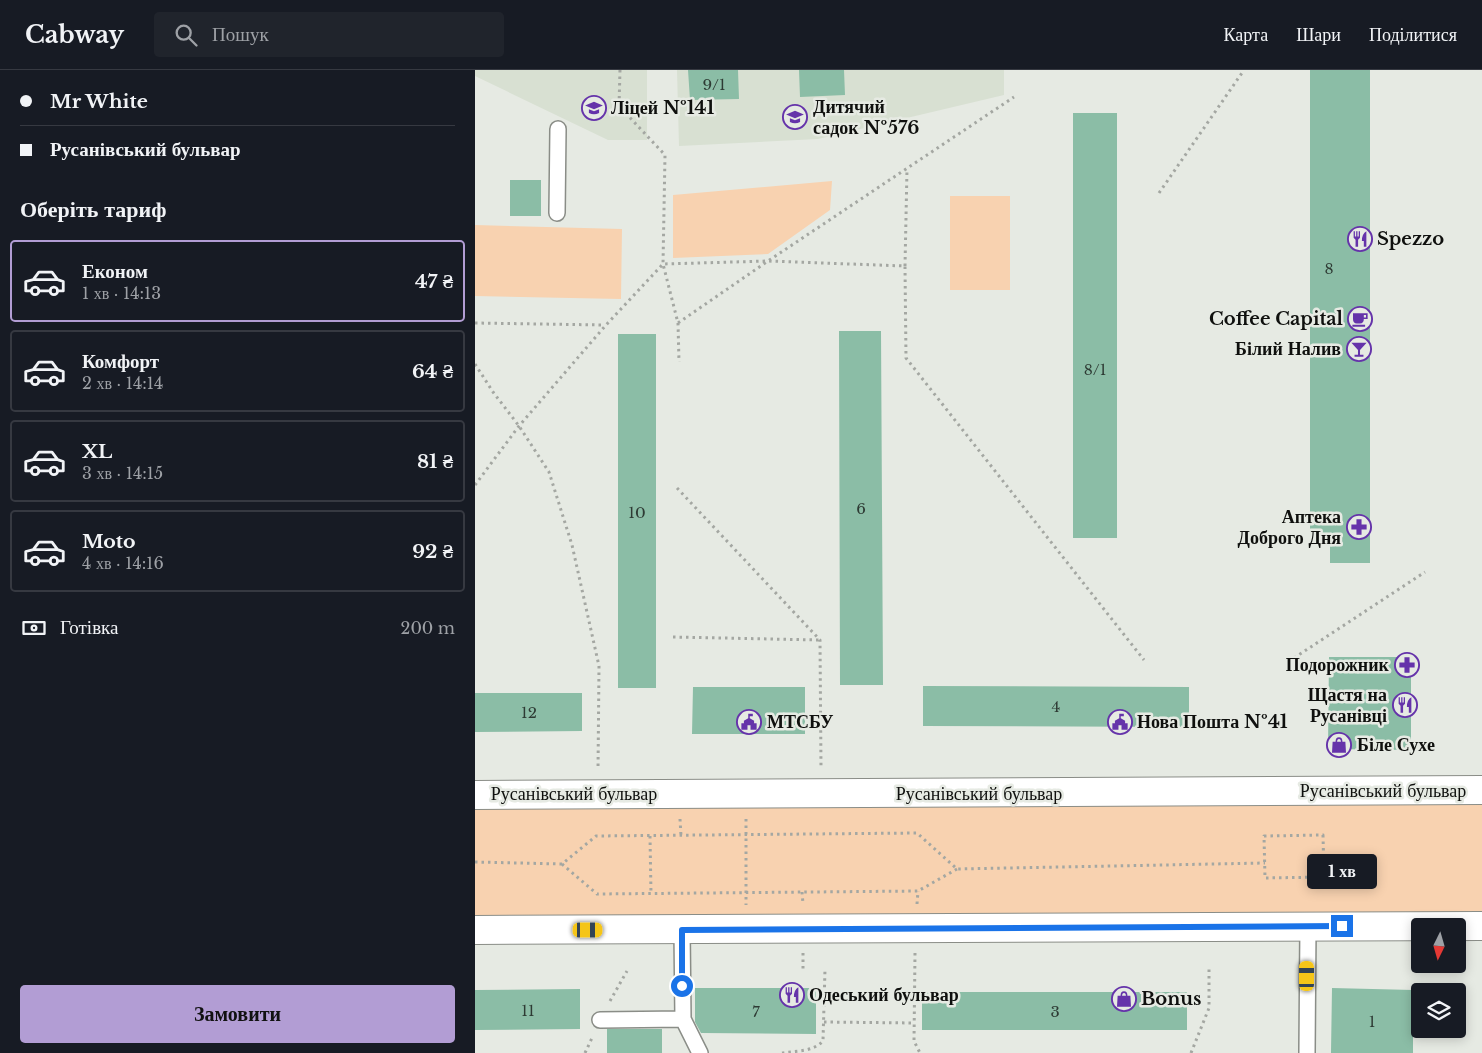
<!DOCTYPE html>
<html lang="uk">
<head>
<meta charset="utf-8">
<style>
	body { margin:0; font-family:"Libre Baskerville",serif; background:#20242c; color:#f1f3f6; height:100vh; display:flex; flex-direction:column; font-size:19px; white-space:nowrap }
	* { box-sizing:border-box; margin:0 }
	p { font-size:16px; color:#9ea1a6 }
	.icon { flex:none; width:28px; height:28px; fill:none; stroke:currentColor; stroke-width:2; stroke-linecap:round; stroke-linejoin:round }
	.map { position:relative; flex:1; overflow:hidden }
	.sheet { display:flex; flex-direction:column; background:#171b24; width:475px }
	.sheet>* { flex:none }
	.hud { display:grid; align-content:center; height:110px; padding:0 20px; background:#171b24 }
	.needle { width:32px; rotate:185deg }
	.buttons { position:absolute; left:936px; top:848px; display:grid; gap:10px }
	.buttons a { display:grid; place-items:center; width:55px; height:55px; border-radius:5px; background:#171b24; box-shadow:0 2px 12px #0003; font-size:25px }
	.end { position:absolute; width:22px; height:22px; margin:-11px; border:6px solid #1a73e8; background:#fff; box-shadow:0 0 0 2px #fff }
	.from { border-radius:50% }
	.bubble { position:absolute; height:35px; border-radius:5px; background:#171b24; box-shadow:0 2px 12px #0003; font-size:16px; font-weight:700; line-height:35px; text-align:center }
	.car { position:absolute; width:15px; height:30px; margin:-15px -8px; border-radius:6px; box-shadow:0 0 4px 1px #0007; background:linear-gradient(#f5c518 24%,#345 0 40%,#f5c518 0 76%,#345 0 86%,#f5c518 0) }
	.hud b { display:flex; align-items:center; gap:18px; height:48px; font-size:19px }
	.hud b+b { border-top:1px solid #363941 }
	.hud i { width:12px; height:12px; background:#f1f3f6 }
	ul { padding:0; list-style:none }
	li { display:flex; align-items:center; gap:15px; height:82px; margin:0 10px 8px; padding:0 10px; border:2px solid #363941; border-radius:5px }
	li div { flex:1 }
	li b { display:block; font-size:19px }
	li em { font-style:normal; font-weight:700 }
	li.on { border-color:#b29dd4 }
	li>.icon { width:45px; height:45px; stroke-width:1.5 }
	h2 { padding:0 20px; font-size:22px; line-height:60px }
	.pay { display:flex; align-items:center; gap:12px; height:55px; padding:0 20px; font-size:19px }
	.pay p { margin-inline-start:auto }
	.action { display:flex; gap:10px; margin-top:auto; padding:10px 20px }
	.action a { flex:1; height:58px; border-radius:5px; background:#b29dd4; color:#111; font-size:20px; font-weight:700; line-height:58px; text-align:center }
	header { display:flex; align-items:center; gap:30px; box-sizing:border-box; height:70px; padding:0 25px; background:#171b24; border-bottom:1px solid #363941 }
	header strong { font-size:24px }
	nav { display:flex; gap:28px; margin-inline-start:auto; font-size:18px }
	.search { width:350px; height:45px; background:#20242c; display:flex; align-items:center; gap:12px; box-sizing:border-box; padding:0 18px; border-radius:5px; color:#9ea1a6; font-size:19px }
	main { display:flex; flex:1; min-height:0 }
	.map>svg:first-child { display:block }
	.built { fill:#d8e0d2 }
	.green { fill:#f8d2b0 }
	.building { fill:#8bbda6 }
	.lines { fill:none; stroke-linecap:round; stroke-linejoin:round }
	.lane-casing { stroke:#8a8d87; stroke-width:18 }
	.street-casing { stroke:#8a8d87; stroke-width:30 }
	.path { stroke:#a4a7a2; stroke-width:3; stroke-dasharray:2.5 4; stroke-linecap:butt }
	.lane { stroke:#fff; stroke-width:15 }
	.street { stroke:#fff; stroke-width:28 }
	.route { stroke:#1a73e8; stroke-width:6 }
	.labels { text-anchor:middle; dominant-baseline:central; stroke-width:5; stroke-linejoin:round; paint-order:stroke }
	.number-label { font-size:15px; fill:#2e3b34 }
	.poi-label { font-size:18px; font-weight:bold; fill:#0f100e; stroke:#e6eae3; text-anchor:start }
	.street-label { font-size:18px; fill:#0f100e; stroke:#e6eae3 }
</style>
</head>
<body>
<header>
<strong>Cabway</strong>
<div class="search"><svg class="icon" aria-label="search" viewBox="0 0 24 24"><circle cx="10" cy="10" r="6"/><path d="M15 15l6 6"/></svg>Пошук</div>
<nav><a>Карта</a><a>Шари</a><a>Поділитися</a></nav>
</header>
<main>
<section class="sheet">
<div class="hud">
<b><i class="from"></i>Mr White</b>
<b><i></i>Русанівський бульвар</b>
</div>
<h2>Оберіть тариф</h2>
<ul>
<li class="on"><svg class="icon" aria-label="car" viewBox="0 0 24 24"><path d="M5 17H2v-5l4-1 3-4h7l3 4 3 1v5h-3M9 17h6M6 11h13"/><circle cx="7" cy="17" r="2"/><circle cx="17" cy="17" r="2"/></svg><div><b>Економ</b><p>1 хв · 14:13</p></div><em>47 ₴</em></li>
<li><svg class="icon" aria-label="car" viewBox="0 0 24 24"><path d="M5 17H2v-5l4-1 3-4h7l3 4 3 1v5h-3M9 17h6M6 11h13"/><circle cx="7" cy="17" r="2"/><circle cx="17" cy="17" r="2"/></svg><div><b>Комфорт</b><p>2 хв · 14:14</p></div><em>64 ₴</em></li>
<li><svg class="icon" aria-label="car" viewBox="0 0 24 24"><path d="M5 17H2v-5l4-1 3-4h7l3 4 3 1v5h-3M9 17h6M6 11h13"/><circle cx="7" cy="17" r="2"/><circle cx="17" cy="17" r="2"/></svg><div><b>XL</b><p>3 хв · 14:15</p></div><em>81 ₴</em></li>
<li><svg class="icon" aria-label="car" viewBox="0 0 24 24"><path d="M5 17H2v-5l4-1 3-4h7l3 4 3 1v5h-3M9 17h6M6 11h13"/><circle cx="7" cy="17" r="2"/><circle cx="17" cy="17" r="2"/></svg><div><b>Moto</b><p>4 хв · 14:16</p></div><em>92 ₴</em></li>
</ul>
<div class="pay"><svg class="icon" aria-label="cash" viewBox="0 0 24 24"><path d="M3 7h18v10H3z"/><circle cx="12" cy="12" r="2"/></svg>Готівка<p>200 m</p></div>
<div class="action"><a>Замовити</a></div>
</section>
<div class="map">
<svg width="1007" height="983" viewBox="0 0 1007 983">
	<rect width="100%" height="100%" fill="#e6eae3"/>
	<!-- built -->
	<path class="built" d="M0,0H172V70H133L0,6Z
		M202,0H529V25L343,69L204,76Z"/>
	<!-- green -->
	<path class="green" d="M357,111L355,140L293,184L198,188V125Z
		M475,126H535V220H475Z
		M0,155L147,159L146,229L0,226Z
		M1007,720V856L0,859V725Z"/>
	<!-- building -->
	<path class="building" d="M213,0H263L264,29L215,30Z
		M324,0H369L370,25L325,27Z
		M835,0H895V493H855V467H835Z
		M598,43H642V468H598Z
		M35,110H66V146H35Z
		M364,261H406L408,615H365Z
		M143,264H181V618H143Z
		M854,587H936V680L853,679Z
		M448,616L714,617V657L448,656Z
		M218,617H330V664H217Z
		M0,623H107V661L0,662Z
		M220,918H341V964L226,963L220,952Z
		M857,918L938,920V983H856Z
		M105,919V959L0,960V920Z
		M447,922H712V960H447Z
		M132,959H187V983H132Z"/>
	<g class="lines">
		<defs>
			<path id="lane" d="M82,143L83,59
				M207,860L208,949L225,983
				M125,950L208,949
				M832,983L833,856"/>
			<path id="street" d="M0,725L1007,720
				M0,860L1007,856"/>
		</defs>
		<!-- lane casing -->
		<use href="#lane" class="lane-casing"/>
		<!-- street casing -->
		<use href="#street" class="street-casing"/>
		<!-- path -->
		<path class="path" d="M145,0L144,36L190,85L188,194L203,253L204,292
			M684,123L769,0
			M430,196L432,99
			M0,253L130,255
			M203,253L293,191L539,27
			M0,294L18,322L44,356L74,402L97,475L124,596L123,700
			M0,415L44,356L131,255L188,194L293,191L430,196L431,288L669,590
			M202,418L345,570L346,698
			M198,567L344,570
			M819,588L950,502
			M205,749L206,766
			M271,749V835
			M848,765L849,807L790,808L789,766Z
			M175,766L176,824
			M0,792L87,794
			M482,799L443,821L122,824L87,794L121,766L442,763L482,799L790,793
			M327,822L328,834
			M442,834L443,821
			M328,883V900
			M440,883L439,971L445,983
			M135,931L152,901
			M349,952L439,953
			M110,983L117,968
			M307,983C320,981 338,982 348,971L350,899
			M716,983L734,938V898"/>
		<!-- lane -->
		<use href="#lane" class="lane"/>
		<!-- street -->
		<use href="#street" class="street"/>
	</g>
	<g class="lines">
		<!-- route -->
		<path class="route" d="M207,916V860L867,856"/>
	</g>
	<!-- icons -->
	<defs>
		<symbol id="school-ring" viewBox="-11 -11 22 22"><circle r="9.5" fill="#e6eae3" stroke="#6533aa" stroke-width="1.5"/><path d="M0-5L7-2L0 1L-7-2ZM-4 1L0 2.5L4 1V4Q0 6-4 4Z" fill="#6533aa"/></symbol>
		<symbol id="restaurant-ring" viewBox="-11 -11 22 22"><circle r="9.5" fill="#e6eae3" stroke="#6533aa" stroke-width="1.5"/><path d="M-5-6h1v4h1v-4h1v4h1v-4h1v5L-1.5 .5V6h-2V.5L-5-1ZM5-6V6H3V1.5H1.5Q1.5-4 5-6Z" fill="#6533aa"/></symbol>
		<symbol id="cafe-ring" viewBox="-11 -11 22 22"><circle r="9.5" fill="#e6eae3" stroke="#6533aa" stroke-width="1.5"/><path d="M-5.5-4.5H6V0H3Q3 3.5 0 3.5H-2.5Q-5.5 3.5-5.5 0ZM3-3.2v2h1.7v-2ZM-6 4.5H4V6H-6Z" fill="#6533aa"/></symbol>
		<symbol id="bar-ring" viewBox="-11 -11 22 22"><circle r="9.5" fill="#e6eae3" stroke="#6533aa" stroke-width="1.5"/><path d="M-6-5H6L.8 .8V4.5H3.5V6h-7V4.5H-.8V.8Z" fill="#6533aa"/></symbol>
		<symbol id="pharmacy-ring" viewBox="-11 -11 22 22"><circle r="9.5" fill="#e6eae3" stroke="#6533aa" stroke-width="1.5"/><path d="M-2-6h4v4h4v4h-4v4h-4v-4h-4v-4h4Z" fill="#6533aa"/></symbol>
		<symbol id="civic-ring" viewBox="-11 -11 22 22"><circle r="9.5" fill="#e6eae3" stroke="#6533aa" stroke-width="1.5"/><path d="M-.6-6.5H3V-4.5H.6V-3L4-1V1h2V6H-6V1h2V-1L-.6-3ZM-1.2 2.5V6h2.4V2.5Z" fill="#6533aa"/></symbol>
		<symbol id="shop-ring" viewBox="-11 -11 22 22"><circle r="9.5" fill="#e6eae3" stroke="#6533aa" stroke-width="1.5"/><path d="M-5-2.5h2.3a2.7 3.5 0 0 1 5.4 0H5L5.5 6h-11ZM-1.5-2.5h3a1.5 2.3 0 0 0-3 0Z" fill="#6533aa"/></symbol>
	</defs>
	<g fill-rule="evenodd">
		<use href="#school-ring" x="105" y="24" width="28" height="28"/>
		<use href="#school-ring" x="306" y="33" width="28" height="28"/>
		<use href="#restaurant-ring" x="871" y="155" width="28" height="28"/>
		<use href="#cafe-ring" x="871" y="235" width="28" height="28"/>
		<use href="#bar-ring" x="870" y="265" width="28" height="28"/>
		<use href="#pharmacy-ring" x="870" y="443" width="28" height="28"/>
		<use href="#pharmacy-ring" x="918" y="581" width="28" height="28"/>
		<use href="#restaurant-ring" x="916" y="621" width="28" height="28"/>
		<use href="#civic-ring" x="260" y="638" width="28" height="28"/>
		<use href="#civic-ring" x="631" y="638" width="28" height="28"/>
		<use href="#shop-ring" x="850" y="661" width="28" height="28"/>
		<use href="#restaurant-ring" x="303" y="911" width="28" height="28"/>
		<use href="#shop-ring" x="635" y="915" width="28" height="28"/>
	</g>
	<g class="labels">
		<!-- number labels -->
		<g class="number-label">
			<text x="239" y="14">9/1</text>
			<text x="854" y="198">8</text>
			<text x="620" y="299">8/1</text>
			<text x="386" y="438">6</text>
			<text x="162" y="442">10</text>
			<text x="581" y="636">4</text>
			<text x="54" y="642">12</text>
			<text x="53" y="940">11</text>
			<text x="281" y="941">7</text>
			<text x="580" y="941">3</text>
			<text x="897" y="951">1</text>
		</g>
		<!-- poi labels -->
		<g class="poi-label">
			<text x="338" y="37">Дитячий<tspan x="338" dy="21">садок №576</tspan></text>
			<text x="136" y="38">Ліцей №141</text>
			<text x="902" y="169">Spezzo</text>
			<text x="868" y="249" text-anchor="end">Coffee Capital</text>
			<text x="866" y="279" text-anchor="end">Білий Налив</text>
			<text x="866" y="447" text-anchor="end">Аптека<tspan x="866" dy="21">Доброго Дня</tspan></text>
			<text x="914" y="595" text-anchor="end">Подорожник</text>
			<text x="912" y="625" text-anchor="end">Щастя на<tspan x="912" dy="21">Русанівці</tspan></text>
			<text x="292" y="652">МТСБУ</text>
			<text x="662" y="652">Нова Пошта №41</text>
			<text x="882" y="675">Біле Сухе</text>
			<text x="334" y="925">Одеський бульвар</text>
			<text x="666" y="929">Bonus</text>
		</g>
		<!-- street labels -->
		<g class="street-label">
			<text x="908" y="721">Русанівський бульвар</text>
			<text x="99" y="724">Русанівський бульвар</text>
			<text x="504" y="724">Русанівський бульвар</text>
		</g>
	</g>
</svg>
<div class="buttons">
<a><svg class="needle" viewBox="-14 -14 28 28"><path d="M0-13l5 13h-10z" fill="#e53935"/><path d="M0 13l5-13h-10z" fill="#9ea1a6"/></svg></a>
<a><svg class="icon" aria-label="layers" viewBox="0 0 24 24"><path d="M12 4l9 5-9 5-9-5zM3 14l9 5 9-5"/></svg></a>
</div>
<i class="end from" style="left:207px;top:916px"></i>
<i class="end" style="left:867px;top:856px"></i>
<div class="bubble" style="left:832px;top:784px;width:70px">1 хв</div>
<i class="car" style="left:113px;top:860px;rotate:90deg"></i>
<i class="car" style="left:832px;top:906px;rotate:0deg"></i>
</div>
</main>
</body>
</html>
